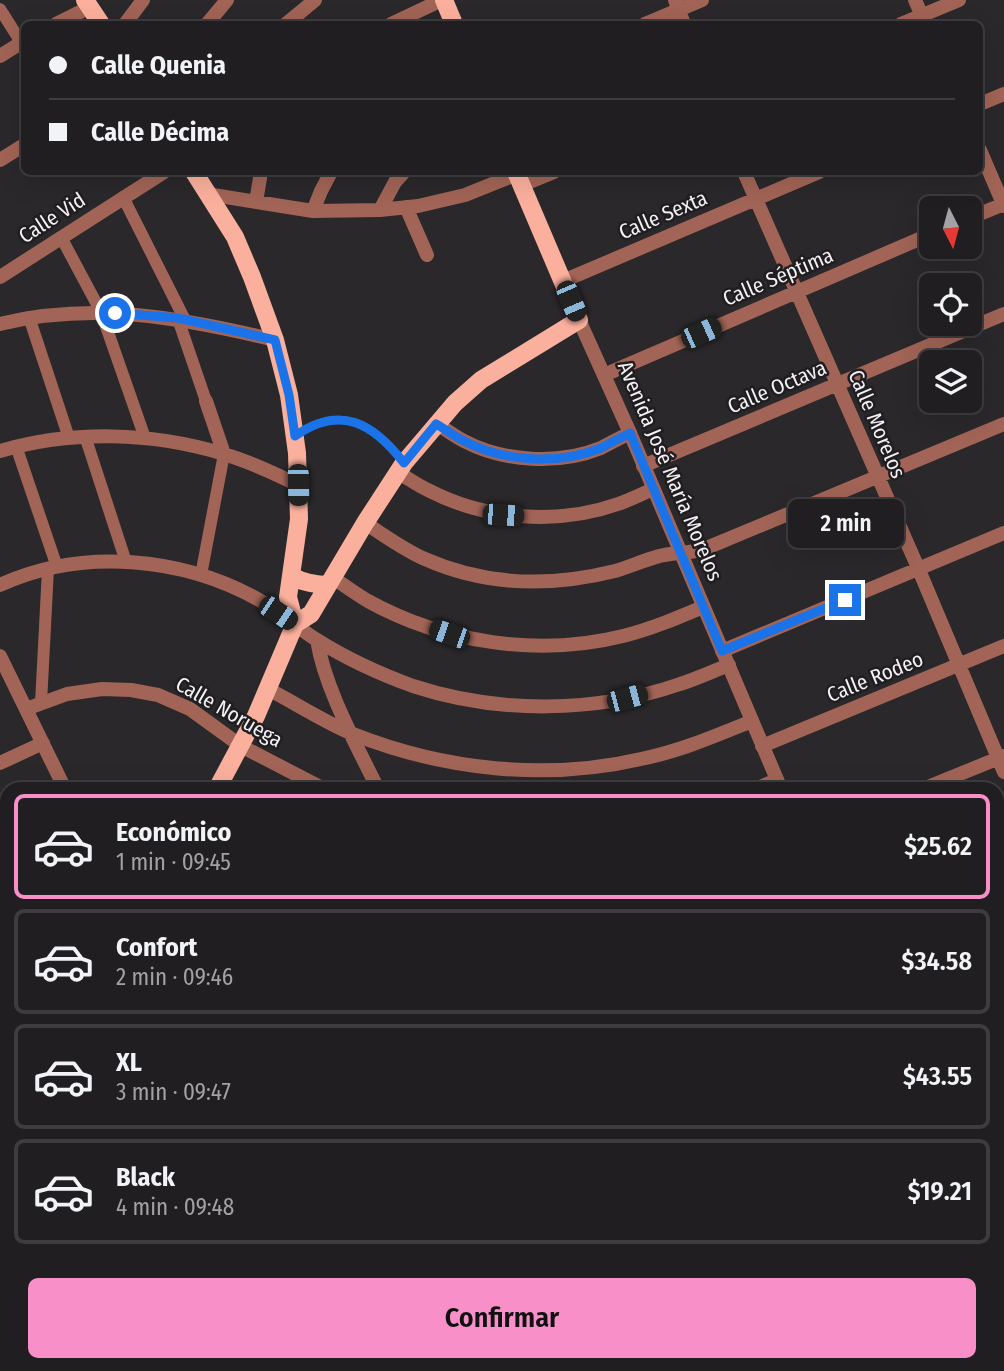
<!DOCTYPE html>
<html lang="es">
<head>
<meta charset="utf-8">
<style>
	body { margin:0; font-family:"Fira Sans Condensed",sans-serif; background:#2d2b2d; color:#f1f3f6; height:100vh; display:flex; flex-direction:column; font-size:26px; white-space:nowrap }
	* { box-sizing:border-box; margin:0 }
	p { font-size:23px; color:#a2a2a5 }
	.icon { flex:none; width:38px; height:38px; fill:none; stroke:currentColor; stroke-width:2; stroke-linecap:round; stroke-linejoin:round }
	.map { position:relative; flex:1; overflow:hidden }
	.sheet { position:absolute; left:0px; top:782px; width:1004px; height:590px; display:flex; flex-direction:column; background:#201e20; border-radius:21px 21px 0 0; box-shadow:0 7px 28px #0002,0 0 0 2px #3d3c3e }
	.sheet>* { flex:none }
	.hud { position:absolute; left:21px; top:21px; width:962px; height:154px; border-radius:10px; box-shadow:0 7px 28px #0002,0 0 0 2px #3d3c3e; display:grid; align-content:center; height:154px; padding:0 28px; background:#201e20 }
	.needle { width:46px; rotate:174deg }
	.buttons { position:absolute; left:919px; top:196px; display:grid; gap:14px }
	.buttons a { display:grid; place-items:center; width:63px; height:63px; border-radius:10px; background:#201e20; box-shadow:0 7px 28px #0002,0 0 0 2px #3d3c3e; font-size:35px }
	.end { position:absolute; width:32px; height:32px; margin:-16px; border:9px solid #1a73e8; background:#fff; box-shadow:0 0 0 4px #fff }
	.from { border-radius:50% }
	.bubble { position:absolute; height:49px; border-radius:10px; background:#201e20; box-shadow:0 7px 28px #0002,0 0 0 2px #3d3c3e; font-size:23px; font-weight:600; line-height:49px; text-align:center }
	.car { position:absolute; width:21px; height:42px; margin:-21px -10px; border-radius:9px; box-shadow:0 0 5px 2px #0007; background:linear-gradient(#222 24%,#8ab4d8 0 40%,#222 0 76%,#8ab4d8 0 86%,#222 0) }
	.hud b { display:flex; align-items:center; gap:24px; height:66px; font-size:26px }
	.hud b+b { border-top:2px solid #3d3c3e }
	.hud i { width:18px; height:18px; background:#f1f3f6 }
	ul { padding:12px 0 0; list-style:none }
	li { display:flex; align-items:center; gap:21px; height:105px; margin:0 14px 10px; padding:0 14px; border:4px solid #3d3c3e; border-radius:10px }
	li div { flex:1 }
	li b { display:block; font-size:26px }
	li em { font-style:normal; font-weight:600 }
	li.active { border-color:#f98fc9 }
	li>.icon { width:63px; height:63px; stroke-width:1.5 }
	.action { display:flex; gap:14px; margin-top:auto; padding:14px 28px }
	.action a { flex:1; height:80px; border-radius:10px; background:#f98fc9; color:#111; font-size:28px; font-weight:600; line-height:80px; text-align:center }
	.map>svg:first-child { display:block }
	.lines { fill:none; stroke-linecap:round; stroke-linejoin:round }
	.service { stroke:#a16456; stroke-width:8 }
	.pedestrian { stroke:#a16456; stroke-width:12 }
	.minor { stroke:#a16456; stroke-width:14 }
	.tertiary { stroke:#a16456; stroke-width:14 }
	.primary { stroke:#fbb09d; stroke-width:18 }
	.rail-casing { stroke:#b2b0b2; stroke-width:6 }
	.rail { stroke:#201e21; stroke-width:3.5; stroke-dasharray:10; stroke-linecap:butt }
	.route { stroke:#1a73e8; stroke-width:9 }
	.labels { text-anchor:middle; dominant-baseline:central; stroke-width:5; stroke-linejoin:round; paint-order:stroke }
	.street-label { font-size:21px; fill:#f4f2f4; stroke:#201e21 }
</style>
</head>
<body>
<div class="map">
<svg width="1004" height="1371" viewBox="0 0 1004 1371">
	<rect width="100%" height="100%" fill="#2a282a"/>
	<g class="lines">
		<!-- service -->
		<path class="service" d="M295,436C340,404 373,423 404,463
			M0,1180L7,1194"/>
		<!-- pedestrian -->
		<path class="pedestrian" d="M0,9L24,47
			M123,197L185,320
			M61,237L101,312L145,438
			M29,317L69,438
			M178,319L206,401
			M85,436L126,562
			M16,446L57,567
			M201,575L224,454
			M41,703L48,569"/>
		<!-- minor -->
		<path class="minor" d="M675,0L684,24
			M915,0L925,23
			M56,24L90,7
			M125,24L143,0
			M207,24L227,0
			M286,24L315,0
			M391,24L442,0
			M645,24L702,0
			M901,24L959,0
			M0,56L24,41
			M980,104L1004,94
			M980,150L1004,206
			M0,160L24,145
			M744,172L919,570L1004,772
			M522,185L554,172
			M207,194L313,211L380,210L418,206L465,195L517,174
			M256,202L261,172
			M406,207L427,255
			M380,210L395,182L404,172
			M313,211L321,191L331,172
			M970,218L1004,204
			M0,277L164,172
			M563,281L819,172
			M0,324C94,301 183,318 275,340
			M604,375L931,234
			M206,401L224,454
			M436,423C445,429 454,436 464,441C504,462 559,465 601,448C610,443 620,438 630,433
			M0,451C72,430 152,432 224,454C250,462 274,473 298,485
			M643,466L1004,314
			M397,472C408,478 418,486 430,491C486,520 559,525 618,504C630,500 642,494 653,489
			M365,523C384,535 404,550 425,559C486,586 551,587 615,571C629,567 642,561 656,557C671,552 688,554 704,549L1004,424
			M332,577C344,585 356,594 368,601C444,643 539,657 623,636C651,629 677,618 703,607
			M0,585C82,547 184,557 261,601C281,613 298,628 317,640C347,659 380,674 413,686C498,714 596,713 680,684C696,679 713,671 729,665
			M317,640C325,689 356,744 378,789
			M722,651L1004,533
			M0,656L65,789
			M268,689C295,703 326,723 353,734C444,770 546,781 641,759C680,751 715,736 752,721
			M26,709L67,694L102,689L131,690L158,695L190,709L241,746L324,789
			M762,746L1004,646
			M0,763L43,743
			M755,789L777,780
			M923,789L1004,756
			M998,868L1004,865
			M0,896L7,911
			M998,978L1004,975
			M0,1000L7,1015
			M998,1090L1004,1087
			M998,1199L1004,1196
			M0,1257L7,1255
			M0,1333L7,1330
			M164,1365L167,1371
			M221,1365L224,1371
			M661,1365L664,1371
			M83,1371L98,1365
			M771,1371L800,1365
			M977,1371L991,1365"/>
		<!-- tertiary -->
		<path class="tertiary" d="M579,320L630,433L781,789
			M0,1070L7,1076
			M998,1295L1004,1310
			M344,1365L347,1371"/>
		<!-- primary -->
		<path class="primary" d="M85,0L101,24
			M444,0L454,24
			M194,172L235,237L252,277L275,340L289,395L297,453L298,485L299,519L288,597L295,624
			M291,576C304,583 314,584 328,585
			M217,789L256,716L295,624L311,614L365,523L404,463L455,403L481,380L579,320L516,172
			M0,1092L7,1087
			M0,1119L7,1108"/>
		<defs>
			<path id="rail" d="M0,950L7,964
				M201,1365L204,1371"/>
		</defs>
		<!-- rail casing -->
		<use href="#rail" class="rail-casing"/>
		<!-- rail -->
		<use href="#rail" class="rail"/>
	</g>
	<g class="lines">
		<!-- route -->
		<path class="route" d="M115,313L178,318L275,340L289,395L295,436C340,404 373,423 404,463L436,424C445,429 454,436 464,441C504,462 559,465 601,448C610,443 620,438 630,433L722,651L845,600"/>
	</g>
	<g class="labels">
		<!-- street labels -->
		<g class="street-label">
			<text transform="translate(663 215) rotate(-23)">Calle Sexta</text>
			<text transform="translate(52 218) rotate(-33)">Calle Vid</text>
			<text transform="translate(778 277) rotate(-23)">Calle Séptima</text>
			<text transform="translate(777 387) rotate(-23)">Calle Octava</text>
			<text transform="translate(877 424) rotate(67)">Calle Morelos</text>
			<text transform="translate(670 471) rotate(67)">Avenida José María Morelos</text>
			<text transform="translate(875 677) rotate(-22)">Calle Rodeo</text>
			<text transform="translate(229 712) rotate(30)">Calle Noruega</text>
		</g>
	</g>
</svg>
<div class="buttons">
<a><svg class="needle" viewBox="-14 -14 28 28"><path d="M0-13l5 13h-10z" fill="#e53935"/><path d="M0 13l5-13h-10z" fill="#a2a2a5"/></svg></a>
<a><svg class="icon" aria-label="locate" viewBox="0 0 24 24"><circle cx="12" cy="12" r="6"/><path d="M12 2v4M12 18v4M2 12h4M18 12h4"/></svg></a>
<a><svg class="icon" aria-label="layers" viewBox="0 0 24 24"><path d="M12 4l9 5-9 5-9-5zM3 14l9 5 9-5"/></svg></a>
</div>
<i class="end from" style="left:115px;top:313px"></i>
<i class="end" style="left:845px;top:600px"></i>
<div class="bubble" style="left:788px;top:499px;width:116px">2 min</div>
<i class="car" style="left:571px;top:301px;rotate:157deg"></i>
<i class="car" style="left:701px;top:333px;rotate:66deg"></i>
<i class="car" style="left:298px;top:485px;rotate:179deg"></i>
<i class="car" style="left:503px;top:515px;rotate:94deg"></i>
<i class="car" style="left:278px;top:613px;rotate:124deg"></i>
<i class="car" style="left:449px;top:634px;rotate:289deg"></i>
<i class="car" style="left:627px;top:698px;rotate:75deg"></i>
<div class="hud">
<b><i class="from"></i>Calle Quenia</b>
<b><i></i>Calle Décima</b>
</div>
<section class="sheet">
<ul>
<li class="active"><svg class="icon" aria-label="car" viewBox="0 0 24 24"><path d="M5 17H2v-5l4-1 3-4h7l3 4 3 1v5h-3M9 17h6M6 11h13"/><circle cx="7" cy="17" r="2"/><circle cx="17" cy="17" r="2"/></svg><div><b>Económico</b><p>1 min · 09:45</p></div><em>$25.62</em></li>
<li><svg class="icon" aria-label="car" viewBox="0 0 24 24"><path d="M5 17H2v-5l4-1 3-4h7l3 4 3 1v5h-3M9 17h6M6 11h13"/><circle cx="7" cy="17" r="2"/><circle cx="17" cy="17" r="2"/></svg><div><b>Confort</b><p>2 min · 09:46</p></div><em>$34.58</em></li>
<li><svg class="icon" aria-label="car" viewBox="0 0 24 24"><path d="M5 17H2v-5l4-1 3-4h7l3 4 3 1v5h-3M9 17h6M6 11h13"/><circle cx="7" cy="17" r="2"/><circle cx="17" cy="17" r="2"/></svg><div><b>XL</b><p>3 min · 09:47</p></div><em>$43.55</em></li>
<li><svg class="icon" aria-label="car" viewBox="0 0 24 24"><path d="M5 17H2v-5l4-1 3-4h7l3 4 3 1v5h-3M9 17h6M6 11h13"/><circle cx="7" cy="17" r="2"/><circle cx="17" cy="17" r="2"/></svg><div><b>Black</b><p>4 min · 09:48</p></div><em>$19.21</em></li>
</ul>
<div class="action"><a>Confirmar</a></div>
</section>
</div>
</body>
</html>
